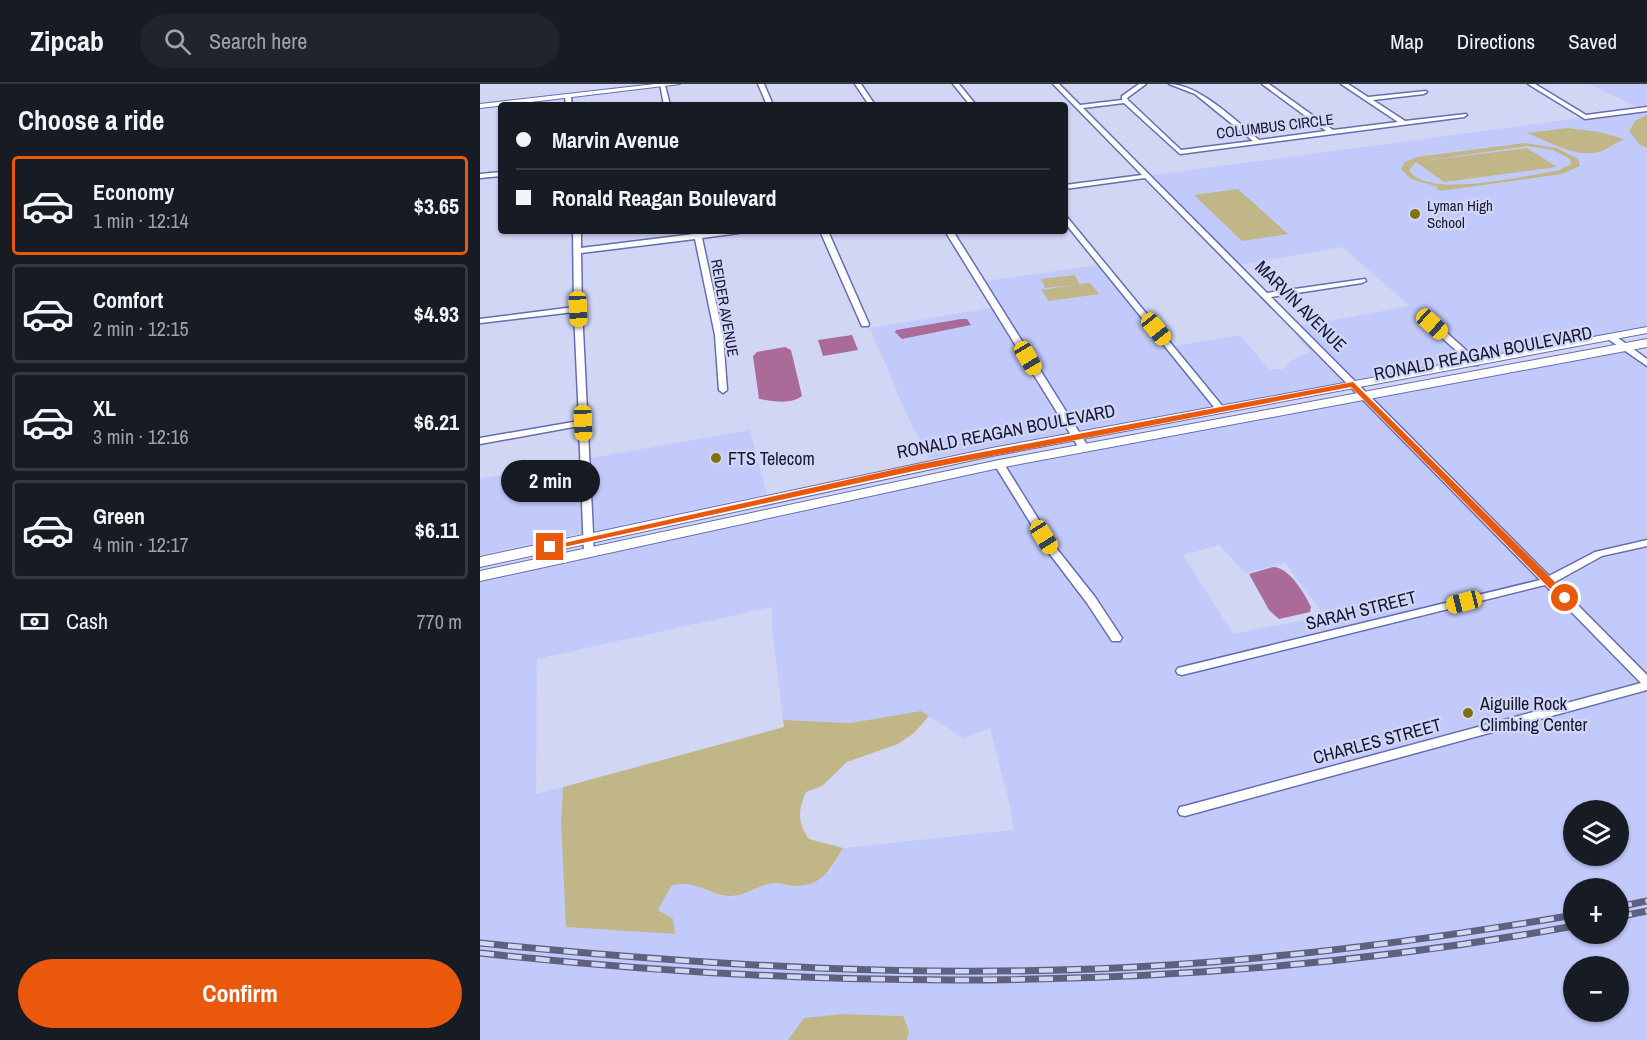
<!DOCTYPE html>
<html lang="en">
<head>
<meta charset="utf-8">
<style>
	body { margin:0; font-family:"Archivo Narrow",sans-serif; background:#20242c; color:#f1f3f6; height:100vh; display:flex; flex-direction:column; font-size:22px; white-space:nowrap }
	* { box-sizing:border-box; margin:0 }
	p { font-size:20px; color:#9ea1a6 }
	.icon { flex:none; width:33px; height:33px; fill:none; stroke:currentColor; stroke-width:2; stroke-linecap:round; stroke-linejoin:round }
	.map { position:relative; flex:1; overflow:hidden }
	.panel { display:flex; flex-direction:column; background:#171b24; width:480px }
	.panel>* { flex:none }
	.banner { position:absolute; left:18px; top:18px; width:570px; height:132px; border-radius:6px; box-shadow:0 2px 4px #0004; display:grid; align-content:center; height:132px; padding:0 18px; background:#171b24 }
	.fabs { position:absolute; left:1083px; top:716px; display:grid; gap:12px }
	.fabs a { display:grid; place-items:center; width:66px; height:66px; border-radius:50%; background:#171b24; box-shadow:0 2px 4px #0004; font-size:30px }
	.end { position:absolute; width:27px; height:27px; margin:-14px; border:8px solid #ea580c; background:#fff; box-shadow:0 0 0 3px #fff }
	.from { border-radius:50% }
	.bubble { position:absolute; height:42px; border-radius:21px; background:#171b24; box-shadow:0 2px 4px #0004; font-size:20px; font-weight:700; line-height:42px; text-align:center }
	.car { position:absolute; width:18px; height:36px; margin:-18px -9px; border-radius:8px; box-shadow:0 0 4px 2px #0007; background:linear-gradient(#f5c518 24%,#345 0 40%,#f5c518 0 76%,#345 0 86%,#f5c518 0) }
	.banner b { display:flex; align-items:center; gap:21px; height:57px; font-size:22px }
	.banner b+b { border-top:2px solid #363941 }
	.banner i { width:15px; height:15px; background:#f1f3f6 }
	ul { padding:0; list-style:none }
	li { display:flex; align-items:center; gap:18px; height:99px; margin:0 12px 9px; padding:0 6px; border:3px solid #363941; border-radius:6px }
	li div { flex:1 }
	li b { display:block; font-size:22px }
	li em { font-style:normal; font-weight:700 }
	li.active { border-color:#ea580c }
	li>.icon { width:54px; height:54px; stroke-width:1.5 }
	h2 { padding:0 18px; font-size:27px; line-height:72px }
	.pay { display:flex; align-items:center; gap:15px; height:66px; padding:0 18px; font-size:22px }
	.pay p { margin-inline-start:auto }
	.cta { display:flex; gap:12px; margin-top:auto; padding:12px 18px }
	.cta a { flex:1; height:69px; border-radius:36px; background:#ea580c; color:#fff; font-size:24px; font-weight:700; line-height:69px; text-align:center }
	header { display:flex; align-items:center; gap:36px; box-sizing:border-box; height:84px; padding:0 30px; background:#171b24; border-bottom:2px solid #363941 }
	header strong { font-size:28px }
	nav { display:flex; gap:33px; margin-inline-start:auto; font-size:21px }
	.search { width:420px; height:54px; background:#20242c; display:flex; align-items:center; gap:15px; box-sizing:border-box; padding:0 21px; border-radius:33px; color:#9ea1a6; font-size:22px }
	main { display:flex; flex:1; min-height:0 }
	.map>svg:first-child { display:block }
	.built { fill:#c2cafc; fill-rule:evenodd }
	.green { fill:#c0b688; fill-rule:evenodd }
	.water { fill:#ab6b99 }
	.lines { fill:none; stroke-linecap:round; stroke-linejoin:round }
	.street-casing { stroke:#656db3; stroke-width:3 }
	.secondary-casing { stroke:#656db3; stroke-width:2 }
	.street { fill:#fff; fill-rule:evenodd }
	.secondary { fill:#fff; fill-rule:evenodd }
	.rail-casing { stroke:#5e617e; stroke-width:7 }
	.rail { stroke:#d1d6f5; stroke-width:4.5; stroke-dasharray:14; stroke-linecap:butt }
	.route { fill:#ea580c }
	.poi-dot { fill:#81700e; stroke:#d1d6f5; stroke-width:2 }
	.labels { text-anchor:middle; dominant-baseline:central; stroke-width:4.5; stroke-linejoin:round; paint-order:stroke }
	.far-street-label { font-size:15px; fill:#141632; stroke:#d1d6f5 }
	.far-poi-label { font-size:15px; fill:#141632; stroke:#d1d6f5; text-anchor:start }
	.street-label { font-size:18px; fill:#141632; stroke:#d1d6f5 }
	.poi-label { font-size:18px; fill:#141632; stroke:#d1d6f5; text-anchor:start }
</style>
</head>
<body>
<header>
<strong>Zipcab</strong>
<div class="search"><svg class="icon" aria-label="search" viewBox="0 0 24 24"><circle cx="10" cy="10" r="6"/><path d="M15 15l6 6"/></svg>Search here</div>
<nav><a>Map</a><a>Directions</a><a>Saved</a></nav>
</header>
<main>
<section class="panel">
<h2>Choose a ride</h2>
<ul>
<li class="active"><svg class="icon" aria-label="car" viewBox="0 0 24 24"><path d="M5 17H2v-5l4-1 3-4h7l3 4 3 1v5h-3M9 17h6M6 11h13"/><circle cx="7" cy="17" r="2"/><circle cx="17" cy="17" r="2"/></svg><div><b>Economy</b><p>1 min · 12:14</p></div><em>$3.65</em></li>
<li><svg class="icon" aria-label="car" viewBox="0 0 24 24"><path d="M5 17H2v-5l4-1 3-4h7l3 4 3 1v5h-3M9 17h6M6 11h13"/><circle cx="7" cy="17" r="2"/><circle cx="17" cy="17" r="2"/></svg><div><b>Comfort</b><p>2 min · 12:15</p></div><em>$4.93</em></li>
<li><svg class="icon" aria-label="car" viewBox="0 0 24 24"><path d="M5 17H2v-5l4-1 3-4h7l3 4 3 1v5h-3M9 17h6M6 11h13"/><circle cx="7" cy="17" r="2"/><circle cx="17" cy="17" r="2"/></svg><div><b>XL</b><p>3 min · 12:16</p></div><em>$6.21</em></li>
<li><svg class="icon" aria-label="car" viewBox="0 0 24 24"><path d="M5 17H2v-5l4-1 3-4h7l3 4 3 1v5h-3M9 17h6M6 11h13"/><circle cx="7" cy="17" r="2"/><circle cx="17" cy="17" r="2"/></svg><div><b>Green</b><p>4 min · 12:17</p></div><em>$6.11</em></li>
</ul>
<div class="pay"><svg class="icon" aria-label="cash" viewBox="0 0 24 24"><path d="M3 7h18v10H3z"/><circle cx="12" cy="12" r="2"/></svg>Cash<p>770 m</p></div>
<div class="cta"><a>Confirm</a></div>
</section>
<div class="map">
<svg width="1167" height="956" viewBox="0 0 1167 956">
	<rect width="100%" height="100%" fill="#d1d6f5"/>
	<!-- built -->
	<path class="built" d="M1110,0H1167V23L1159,24Z
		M1167,25V246L1055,267L1049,263L994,273L955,237L946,239L985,275L874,296L820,242L930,222L862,163L755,182L666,92Z
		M618,181L732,322L599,347L506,197Z
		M511,224L588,349L449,375L429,336L390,244Z
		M760,251L789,285H804L810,277L831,268L818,255V251L864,298L743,320L695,262Z
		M1143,266L1167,283V454L1115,467L1070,491L892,314Z
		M882,316L1059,495L693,585L698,593L1066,503L1159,598L695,724L701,735L1167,607V956H427L429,947L423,932L361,930L324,934L308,956H0V497L516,385L567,469L604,517L632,560L645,556L617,514L579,466L527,383ZM739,461L765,489L805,479L845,532L753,550L703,471ZM292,523V544L303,636L370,639L441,627L483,654L510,644L531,726L533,746L363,764L350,788L316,802L291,799L251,813L230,808L211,799H198L191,802L178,826L193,835L195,850L87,843L81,739L83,703L56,710L57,575ZM1094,726H1138V771H1094ZM1094,804H1138V849H1094ZM1094,882H1138V927H1094Z
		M270,346L287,410L115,447L111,374Z
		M98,377L102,449L0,471V395Z
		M1167,463V589L1078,499L1124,474Z"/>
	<!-- green -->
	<path class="green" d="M1167,31V64L1159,60L1149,47L1156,36Z
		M1087,44L1119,48L1144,55C1135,59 1127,66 1119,68C1095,74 1070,58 1047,49Z
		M1045,59L1077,64L1098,75L1100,82L1082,90L960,107L956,104L958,103L931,95L921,85L925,78L937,73ZM1047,62L1073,66L1090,75L1091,80L1077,87C1047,91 947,116 929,86L936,78L964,98L1077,83L1047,64L936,78Z
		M758,105L808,150L762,157L714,111Z
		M595,191L599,200L610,199L619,210L569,217L561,206L594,201L565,204L561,195Z
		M441,627L449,632L434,649L418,660L367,678L342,702L326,708C318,727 317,738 329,755L363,764C351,784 343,802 315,802C306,802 297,797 288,800C276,803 261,813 248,812C227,810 213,794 191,802L178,826L193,835L195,850L86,843L81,739L83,703L304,643L303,636L370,639Z
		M361,930L423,932L429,947L427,956H308L324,934Z"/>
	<!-- water -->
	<path class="water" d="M481,235H487L491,241L422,255L415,248L416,246Z
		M372,251L378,266L343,272L338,256Z
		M305,263L311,266L322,312C309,321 294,317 279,315L273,272L277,268Z
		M793,483C809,483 825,510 831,523L830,528L799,535L789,526L769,490Z"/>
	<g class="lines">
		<defs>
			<path id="street" d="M180,0L185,1L190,21H184Z
				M278,0H284L293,21H287Z
				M375,0H381L395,21H389Z
				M473,0H479L496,21H490Z
				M573,0H579L600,21L642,16V12L659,0H666L647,14L648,16L701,66L773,57L715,10L689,0C719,0 756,37 779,56L846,47L782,0H789L853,46L918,38L861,0H868L888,13L946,7L947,8L944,10L893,16L925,37L986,30L987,31L984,33L700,70L644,19L603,24L787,209L885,195L886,197L882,199L791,213L1069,492L1115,468L1167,456V462L1122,472L1075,498L1167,591V606L705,732L700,731L698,727L700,723L705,722L1161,599L1065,501L702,591L698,590L696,587L698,584L702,583L1060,496L665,94L585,105V101L662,91Z
				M1048,0H1055L1106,31L1167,23V27L1105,35Z
				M88,11L91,13L92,21H86L85,13Z
				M21,88V92L0,94V90Z
				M585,132L587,133L744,324V328H738L585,139Z
				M93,147H101V164L214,150L213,147H221V150L263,147L259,149L222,154L243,251L247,306L243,309L239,306L235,251L215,155L101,169L102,225L114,469L109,472L104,469L99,342L0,360V354L99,337L94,228L0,239V235L94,223Z
				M340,147H348L389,240L388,242H382L381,240Z
				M465,147H473L609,364L607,366H601L599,364Z
				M949,238H955L998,277V281H992L949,242Z
				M1128,251H1134L1167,275V282L1128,255Z
				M519,377L524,380L577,465L615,513L642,554L640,557H632L607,519L569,469L514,380Z"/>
			<path id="secondary" d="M175,0H200L0,24V20Z
				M1167,243V249L512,372L0,483V473L512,364Z
				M1167,255V263L519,384L0,497V487L519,376Z"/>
		</defs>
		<!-- street casing -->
		<use href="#street" class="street-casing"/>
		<!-- secondary casing -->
		<use href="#secondary" class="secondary-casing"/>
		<!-- street -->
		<use href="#street" class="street"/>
		<!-- secondary -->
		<use href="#secondary" class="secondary"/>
		<defs>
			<path id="rail" d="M1138,823L1167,817
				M1138,833L1167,827
				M0,859C229,882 459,896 689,881C825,872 959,854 1094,831
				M0,869C363,909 734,908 1094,842"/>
		</defs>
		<!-- rail casing -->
		<use href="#rail" class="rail-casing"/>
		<!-- rail -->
		<use href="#rail" class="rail"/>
	</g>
	<!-- route -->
	<path class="route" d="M873,298L1089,512V516H1081L871,303L434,387L70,466L66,463L434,381Z"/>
	<!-- markers -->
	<g class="poi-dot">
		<circle cx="935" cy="130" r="6"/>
		<circle cx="236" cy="374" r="6"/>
		<circle cx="988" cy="629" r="6"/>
	</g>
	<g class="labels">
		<!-- far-street labels -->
		<g class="far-street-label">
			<text transform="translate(795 42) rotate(-7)">COLUMBUS CIRCLE</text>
			<text transform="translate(245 224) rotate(80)">REIDER AVENUE</text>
		</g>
		<!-- far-poi labels -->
		<g class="far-poi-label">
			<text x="947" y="121">Lyman High<tspan x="947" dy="17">School</tspan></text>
		</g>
		<!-- street labels -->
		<g class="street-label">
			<text transform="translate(821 222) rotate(45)">MARVIN AVENUE</text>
			<text transform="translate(1003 269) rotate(-11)">RONALD REAGAN BOULEVARD</text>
			<text transform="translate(526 347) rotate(-11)">RONALD REAGAN BOULEVARD</text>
			<text transform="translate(881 526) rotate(-14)">SARAH STREET</text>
			<text transform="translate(897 657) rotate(-15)">CHARLES STREET</text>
		</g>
		<!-- poi labels -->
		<g class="poi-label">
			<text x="248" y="374">FTS Telecom</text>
			<text x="1000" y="619">Aiguille Rock<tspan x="1000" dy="21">Climbing Center</tspan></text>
		</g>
	</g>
</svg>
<div class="fabs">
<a><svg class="icon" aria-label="layers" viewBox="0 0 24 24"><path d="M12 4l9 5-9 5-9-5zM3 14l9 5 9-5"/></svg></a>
<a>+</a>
<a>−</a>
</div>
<i class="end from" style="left:1085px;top:514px"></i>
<i class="end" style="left:70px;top:463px"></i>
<div class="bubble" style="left:21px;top:376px;width:99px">2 min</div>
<i class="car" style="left:98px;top:225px;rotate:177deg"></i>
<i class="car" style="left:952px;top:240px;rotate:132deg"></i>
<i class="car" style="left:676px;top:245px;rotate:141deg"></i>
<i class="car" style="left:548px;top:274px;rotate:149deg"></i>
<i class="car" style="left:103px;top:339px;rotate:178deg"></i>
<i class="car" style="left:564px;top:453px;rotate:148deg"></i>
<i class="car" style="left:984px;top:518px;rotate:256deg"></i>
<div class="banner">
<b><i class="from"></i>Marvin Avenue</b>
<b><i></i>Ronald Reagan Boulevard</b>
</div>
</div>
</main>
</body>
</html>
